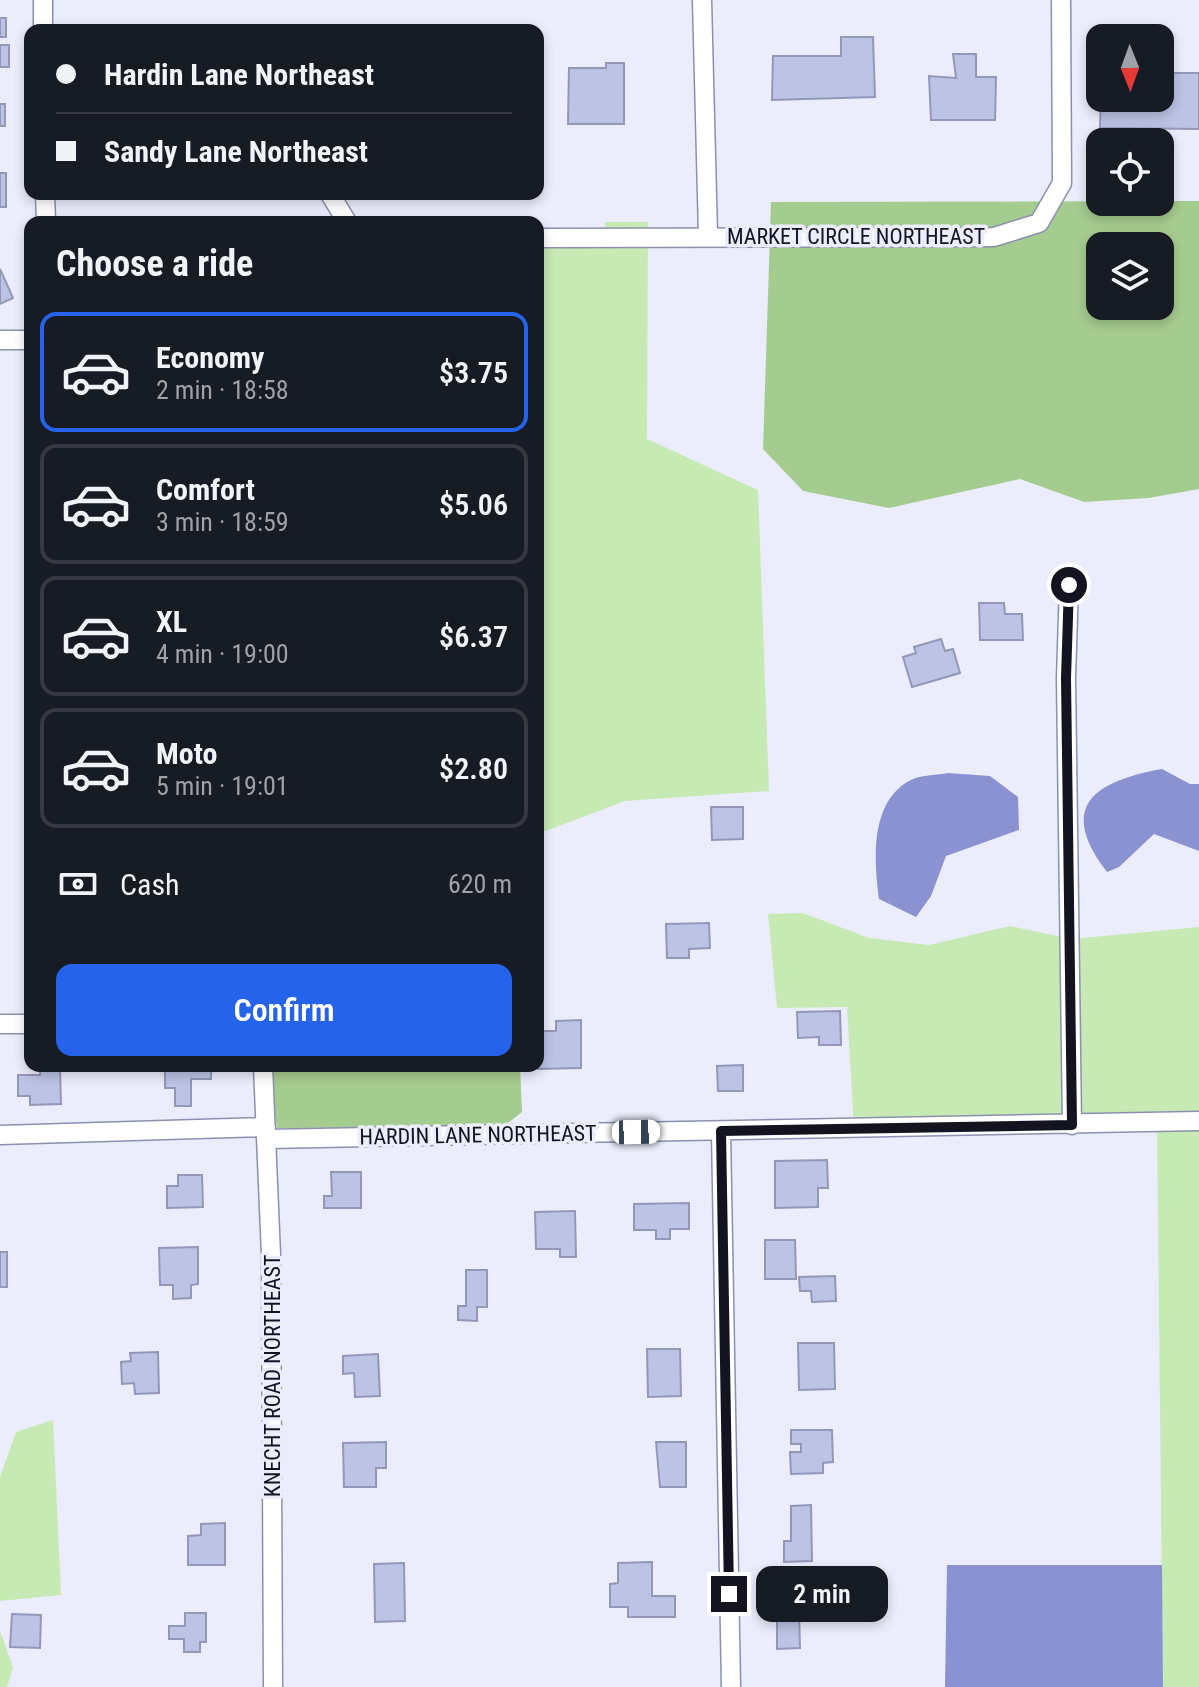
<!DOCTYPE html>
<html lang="en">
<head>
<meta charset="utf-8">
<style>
	body { margin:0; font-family:"Roboto Condensed",sans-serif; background:#20242c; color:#f1f3f6; height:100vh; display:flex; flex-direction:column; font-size:30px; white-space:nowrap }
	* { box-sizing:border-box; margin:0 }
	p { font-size:26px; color:#9ea1a6 }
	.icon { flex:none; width:44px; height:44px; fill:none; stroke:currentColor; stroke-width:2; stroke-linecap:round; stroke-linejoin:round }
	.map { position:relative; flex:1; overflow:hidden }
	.panel { position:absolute; left:24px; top:216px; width:520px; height:856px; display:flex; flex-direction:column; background:#171b24; border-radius:16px; box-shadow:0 4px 12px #0003 }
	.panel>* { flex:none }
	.guide { position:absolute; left:24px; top:24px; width:520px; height:176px; border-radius:16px; box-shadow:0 4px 12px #0003; display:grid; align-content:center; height:176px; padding:0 32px; background:#171b24 }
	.needle { width:52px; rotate:179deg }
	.controls { position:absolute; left:1086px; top:24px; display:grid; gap:16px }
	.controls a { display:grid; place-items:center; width:88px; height:88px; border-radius:16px; background:#171b24; box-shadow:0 4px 12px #0003; font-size:40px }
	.end { position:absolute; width:36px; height:36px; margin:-18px; border:10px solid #131420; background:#fff; box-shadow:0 0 0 4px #fff }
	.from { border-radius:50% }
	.bubble { position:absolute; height:56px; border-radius:16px; background:#171b24; box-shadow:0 4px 12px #0003; font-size:26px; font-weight:600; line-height:56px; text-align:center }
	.car { position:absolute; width:24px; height:48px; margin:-24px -12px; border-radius:10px; box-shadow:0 0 6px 2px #0007; background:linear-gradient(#fff 24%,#345 0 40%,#fff 0 76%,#345 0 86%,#fff 0) }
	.guide b { display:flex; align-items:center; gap:28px; height:76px; font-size:30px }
	.guide b+b { border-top:2px solid #363941 }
	.guide i { width:20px; height:20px; background:#f1f3f6 }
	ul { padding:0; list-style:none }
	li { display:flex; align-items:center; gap:24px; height:120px; margin:0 16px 12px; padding:0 16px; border:4px solid #363941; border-radius:16px }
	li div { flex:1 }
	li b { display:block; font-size:30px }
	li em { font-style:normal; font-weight:600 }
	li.active { border-color:#2563eb }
	li>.icon { width:72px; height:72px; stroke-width:1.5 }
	h2 { padding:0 32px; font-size:36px; line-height:96px }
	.pay { display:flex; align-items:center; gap:20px; height:88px; padding:0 32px; font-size:30px }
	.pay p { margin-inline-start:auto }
	.cta { display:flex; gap:16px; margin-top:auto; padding:16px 32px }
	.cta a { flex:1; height:92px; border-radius:16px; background:#2563eb; color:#fff; font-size:32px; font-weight:600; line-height:92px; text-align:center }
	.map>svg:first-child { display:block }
	.green { fill:#c7e9b3 }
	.forest { fill:#a5cc8f; fill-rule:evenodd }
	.water { fill:#8b92d1 }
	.building { fill:#bdc3e5; stroke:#9398b9; stroke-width:2 }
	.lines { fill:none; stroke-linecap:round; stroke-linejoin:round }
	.minor-casing { stroke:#8b90b1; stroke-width:21 }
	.minor { stroke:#fff; stroke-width:18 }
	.route { stroke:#131420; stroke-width:10 }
	.labels { text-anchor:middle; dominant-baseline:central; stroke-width:7; stroke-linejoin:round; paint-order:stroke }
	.street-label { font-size:22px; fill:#131420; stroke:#ebedfc }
</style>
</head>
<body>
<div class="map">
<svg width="1199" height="1687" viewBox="0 0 1199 1687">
	<rect width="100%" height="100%" fill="#ebedfc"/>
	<!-- green -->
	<path class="green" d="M605,222H648L647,439L758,490L769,791L625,801L538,834V231L604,238Z
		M803,913L869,938L929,945L1010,926L1071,939L1199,927V1687H1163L1157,1129H854L847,1007L777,1008L768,914Z
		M53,1420L61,1595L0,1601V1477L16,1432Z
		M0,1631L13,1667L7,1687H0Z"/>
	<!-- forest -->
	<path class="forest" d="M1199,201V489L1148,498L1084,502L1020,479L889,508L803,491L763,449L771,202ZM1100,246H1160V306H1100Z
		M268,1066H520L522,1112L503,1127L277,1128Z"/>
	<!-- water -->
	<path class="water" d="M1162,769L1190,784H1199V851L1154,834L1119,867L1107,872C1056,806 1095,781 1162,769Z
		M948,773L990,776L1018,797L1019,830L946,856L931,896L916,917L879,899C874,862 869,801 911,780C921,775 937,775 948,773Z
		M947,1565H1162L1163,1687H945Z"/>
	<!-- building -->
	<path class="building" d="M0,18H6V37H0Z
		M841,37H873L875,97L772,100L773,56H841Z
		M0,45H9V67H0Z
		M953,54H976V77H996L995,120H931L929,76L956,78Z
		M606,63H624V124H568L569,68H606Z
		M1160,73H1199V129L1100,128L1101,98H1160Z
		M0,104H5V126H0Z
		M0,173H6V207H0Z
		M0,269L13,298L0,304Z
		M979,603H1004L1005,614H1022L1023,640H980Z
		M941,639L945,651L953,649L960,673L912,687L903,657L916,653L914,647Z
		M711,807H743V839L712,840Z
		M709,923L710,948L689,949V958H667L666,924Z
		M840,1011L841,1045H819V1037L798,1038L797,1012Z
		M581,1020V1068L538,1069V1031H556V1021Z
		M743,1065V1091H718L717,1066Z
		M165,1066H211V1079H191V1106H175V1088H165Z
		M40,1068H60L61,1104L30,1105V1096H18V1075H40Z
		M827,1160L828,1188H818V1207L775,1208V1161Z
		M331,1172H361V1208H324V1196H332Z
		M178,1175H202L203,1207L167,1208V1186H178Z
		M689,1203V1229H670V1239H656V1230H634V1204Z
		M575,1211L576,1257H560V1249H536L535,1212Z
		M765,1240H795L796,1279H765Z
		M198,1247V1284L191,1285V1298L173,1299V1285H160L159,1248Z
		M0,1252H7V1287H0Z
		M466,1270H487V1307H477V1321L458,1320V1306H466Z
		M835,1276L836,1301L812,1302L811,1291H800L799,1277Z
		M798,1343H834L835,1389L799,1390Z
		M647,1349H680L681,1396L648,1397Z
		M158,1352L159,1393L135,1394L134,1383L122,1384L121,1362L131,1361L130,1353Z
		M378,1354L380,1396L355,1397L354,1373L343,1374V1356Z
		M791,1430H832L833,1462L823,1463V1473L791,1474L790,1452H801V1444H791Z
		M386,1442V1468H376V1487H344L343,1443Z
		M656,1442H686V1487H660Z
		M811,1505L812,1561L784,1562V1541H791V1506Z
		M225,1523V1565H188V1536L201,1535V1524Z
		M652,1562V1596H675V1617H628V1607H610V1584L618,1583V1563Z
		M404,1563L405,1621L375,1622L374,1564Z
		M777,1611H799L800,1648L777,1649Z
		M185,1613H206V1642H200V1652H184V1639H169V1626H185Z
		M12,1614L41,1615L40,1648L10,1647Z"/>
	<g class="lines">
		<defs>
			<path id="minor" d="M43,0V30
				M702,0L708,235
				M45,194L46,222
				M330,194L347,222
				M538,238L994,237L1039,223L1062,183L1061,0
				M0,340H30
				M1069,585L1066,678L1072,1125
				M0,1024H30
				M263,1066L271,1255L273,1687
				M721,1131L731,1687
				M0,1135L266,1127
				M268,1139L1199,1121"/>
		</defs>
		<!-- minor casing -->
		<use href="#minor" class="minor-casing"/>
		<!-- minor -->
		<use href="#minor" class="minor"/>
	</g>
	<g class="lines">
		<!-- route -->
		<path class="route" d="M729,1594L721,1131L1072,1125L1066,678L1069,585"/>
	</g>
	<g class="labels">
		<!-- street labels -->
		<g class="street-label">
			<text x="856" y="236">MARKET CIRCLE NORTHEAST</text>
			<text transform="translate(478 1135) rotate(-1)">HARDIN LANE NORTHEAST</text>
			<text transform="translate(272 1376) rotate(-90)">KNECHT ROAD NORTHEAST</text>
		</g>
	</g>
</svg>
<div class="controls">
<a><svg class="needle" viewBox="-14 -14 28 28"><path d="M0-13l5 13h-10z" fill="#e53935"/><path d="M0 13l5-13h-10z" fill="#9ea1a6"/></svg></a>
<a><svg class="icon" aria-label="locate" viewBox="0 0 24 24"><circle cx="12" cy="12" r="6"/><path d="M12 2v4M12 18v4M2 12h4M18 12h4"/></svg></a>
<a><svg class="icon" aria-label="layers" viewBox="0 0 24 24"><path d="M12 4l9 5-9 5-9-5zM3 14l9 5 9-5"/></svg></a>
</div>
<i class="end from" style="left:1069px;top:585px"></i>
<i class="end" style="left:729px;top:1594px"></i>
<div class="bubble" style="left:756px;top:1566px;width:132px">2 min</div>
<i class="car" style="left:636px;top:1132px;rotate:89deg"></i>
<div class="guide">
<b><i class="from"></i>Hardin Lane Northeast</b>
<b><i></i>Sandy Lane Northeast</b>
</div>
<section class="panel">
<h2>Choose a ride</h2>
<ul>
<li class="active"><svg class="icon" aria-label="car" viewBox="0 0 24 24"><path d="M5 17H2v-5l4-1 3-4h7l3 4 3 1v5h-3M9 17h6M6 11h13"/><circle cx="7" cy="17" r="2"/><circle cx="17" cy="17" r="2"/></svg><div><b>Economy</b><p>2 min · 18:58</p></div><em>$3.75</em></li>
<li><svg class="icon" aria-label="car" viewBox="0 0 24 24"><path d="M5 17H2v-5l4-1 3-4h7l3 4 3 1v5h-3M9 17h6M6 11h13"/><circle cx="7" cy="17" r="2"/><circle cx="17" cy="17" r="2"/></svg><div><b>Comfort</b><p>3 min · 18:59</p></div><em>$5.06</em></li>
<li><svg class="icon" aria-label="car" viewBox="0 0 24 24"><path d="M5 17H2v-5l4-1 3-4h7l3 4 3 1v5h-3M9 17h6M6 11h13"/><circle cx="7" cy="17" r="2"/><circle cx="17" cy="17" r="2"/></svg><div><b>XL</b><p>4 min · 19:00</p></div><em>$6.37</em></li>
<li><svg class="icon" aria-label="car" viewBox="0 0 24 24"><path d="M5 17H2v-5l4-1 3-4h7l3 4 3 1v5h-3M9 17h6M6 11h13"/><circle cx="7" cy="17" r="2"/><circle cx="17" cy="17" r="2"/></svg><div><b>Moto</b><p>5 min · 19:01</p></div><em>$2.80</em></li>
</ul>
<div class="pay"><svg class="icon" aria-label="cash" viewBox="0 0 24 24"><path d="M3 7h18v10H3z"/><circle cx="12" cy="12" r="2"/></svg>Cash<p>620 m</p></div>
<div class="cta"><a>Confirm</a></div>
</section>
</div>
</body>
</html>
